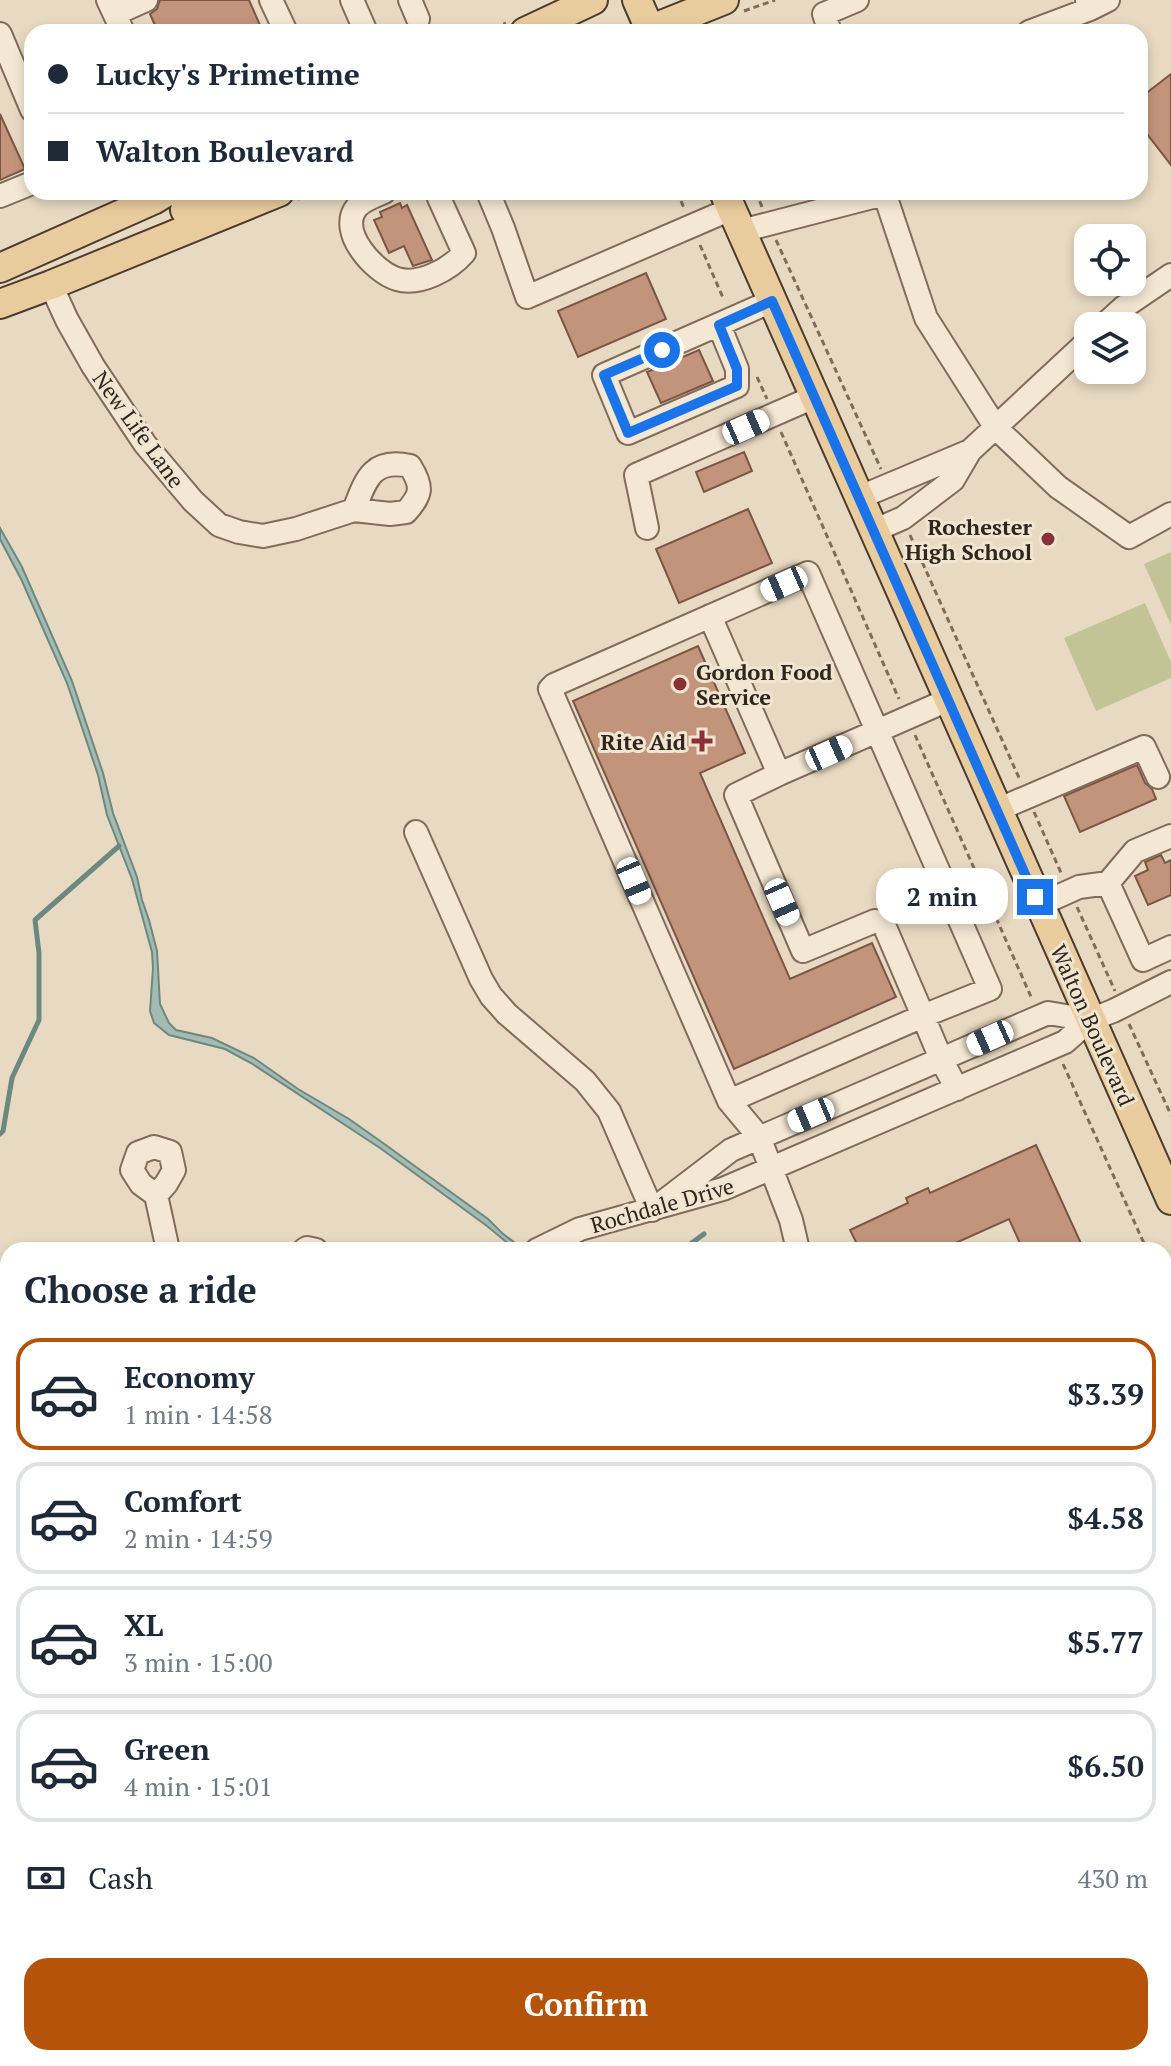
<!DOCTYPE html>
<html lang="en">
<head>
<meta charset="utf-8">
<style>
	body { margin:0; font-family:"PT Serif",serif; background:#f2f2f3; color:#1f2937; height:100vh; display:flex; flex-direction:column; font-size:30px; white-space:nowrap }
	* { box-sizing:border-box; margin:0 }
	p { font-size:26px; color:#747a83 }
	.icon { flex:none; width:44px; height:44px; fill:none; stroke:currentColor; stroke-width:2; stroke-linecap:round; stroke-linejoin:round }
	.map { position:relative; flex:1; overflow:hidden }
	.panel { position:absolute; left:0px; top:1242px; width:1172px; height:824px; display:flex; flex-direction:column; background:#fff; border-radius:24px 24px 0 0; box-shadow:0 4px 12px #0003 }
	.panel>* { flex:none }
	.banner { position:absolute; left:24px; top:24px; width:1124px; height:176px; border-radius:24px; box-shadow:0 4px 12px #0003; display:grid; align-content:center; height:176px; padding:0 24px; background:#fff }
	.fabs { position:absolute; left:1074px; top:224px; display:grid; gap:16px }
	.fabs a { display:grid; place-items:center; width:72px; height:72px; border-radius:16px; background:#fff; box-shadow:0 4px 12px #0003; font-size:40px }
	.end { position:absolute; width:36px; height:36px; margin:-18px; border:10px solid #1a73e8; background:#fff; box-shadow:0 0 0 4px #fff }
	.from { border-radius:50% }
	.bubble { position:absolute; height:56px; border-radius:24px; background:#fff; box-shadow:0 4px 12px #0003; font-size:26px; font-weight:800; line-height:56px; text-align:center }
	.car { position:absolute; width:24px; height:48px; margin:-24px -12px; border-radius:10px; box-shadow:0 0 6px 2px #0007; background:linear-gradient(#fff 24%,#345 0 40%,#fff 0 76%,#345 0 86%,#fff 0) }
	.banner b { display:flex; align-items:center; gap:28px; height:76px; font-size:30px }
	.banner b+b { border-top:2px solid #e0e1e3 }
	.banner i { width:20px; height:20px; background:#1f2937 }
	ul { padding:0; list-style:none }
	li { display:flex; align-items:center; gap:24px; height:112px; margin:0 16px 12px; padding:0 8px; border:4px solid #e0e1e3; border-radius:24px }
	li div { flex:1 }
	li b { display:block; font-size:30px }
	li em { font-style:normal; font-weight:800 }
	li.selected { border-color:#b45309 }
	li>.icon { width:72px; height:72px; stroke-width:1.5 }
	h2 { padding:0 24px; font-size:36px; line-height:96px }
	.pay { display:flex; align-items:center; gap:20px; height:88px; padding:0 24px; font-size:30px }
	.pay p { margin-inline-start:auto }
	.action { display:flex; gap:16px; margin-top:auto; padding:16px 24px }
	.action a { flex:1; height:92px; border-radius:24px; background:#b45309; color:#fff; font-size:32px; font-weight:800; line-height:92px; text-align:center }
	.map>svg:first-child { display:block }
	.green { fill:#c2c497 }
	.water { fill:#a4bbb3; stroke:#6c887f; stroke-width:2 }
	.lines { fill:none; stroke-linecap:round; stroke-linejoin:round }
	.stream { stroke:#6c887f; stroke-width:5 }
	.building { fill:#c2947c; stroke:#7c5644; stroke-width:2 }
	.minor-casing { stroke:#806c5b; stroke-width:26 }
	.major-casing { stroke:#4e3b2f; stroke-width:32 }
	.path { stroke:#806c5b; stroke-width:3; stroke-dasharray:6 4; stroke-linecap:butt }
	.minor { stroke:#f4e8d4; stroke-width:22 }
	.major { stroke:#e8cc9d; stroke-width:28 }
	.route { stroke:#1a73e8; stroke-width:10 }
	.poi-dot { fill:#883238; stroke:#f0e5d0; stroke-width:3 }
	.labels { text-anchor:middle; dominant-baseline:central; stroke-width:6; stroke-linejoin:round; paint-order:stroke }
	.street-label { font-size:22px; fill:#31261e; stroke:#f0e5d0 }
	.poi-label { font-size:22px; font-weight:bold; fill:#31261e; stroke:#f0e5d0; text-anchor:end }
</style>
</head>
<body>
<div class="map">
<svg width="1171" height="2066" viewBox="0 0 1171 2066">
	<rect width="100%" height="100%" fill="#e8dac2"/>
	<!-- green -->
	<path class="green" d="M1171,552V625L1144,564Z
		M1145,603L1171,662V678L1096,711L1064,638Z"/>
	<!-- water -->
	<path class="water" d="M0,528L22,567L72,681L103,773L113,813L137,877L142,900L149,920L157,951L160,1004L169,1023L176,1030L212,1038L254,1058L298,1089L349,1119L383,1143L488,1219L502,1233L524,1250H516L487,1226L380,1148L251,1063L225,1049L169,1035L154,1023L150,1011L153,968L152,952L132,879L107,815L98,775L67,683L22,581L0,539Z"/>
	<g class="lines">
		<!-- stream -->
		<path class="stream" d="M0,1134L3,1131L12,1078L39,1020V953L35,920L119,846
			M682,1250L704,1234"/>
	</g>
	<!-- building -->
	<path class="building" d="M160,0H249L263,32H158L150,14L157,9Z
		M1171,74V165L1140,125V98Z
		M0,114L25,169L0,180Z
		M400,203L402,208L407,205L432,260L413,266L404,246L389,253L374,220L382,217L380,212Z
		M646,273L666,319L578,357L558,311Z
		M699,350L713,381L661,403L647,372Z
		M744,452L752,471L704,492L696,472Z
		M748,509L772,563L679,603L656,549Z
		M698,646L745,753L700,773L790,979L872,943L896,997L734,1069L573,701Z
		M1137,765L1145,783L1152,789L1156,799L1080,832L1064,796Z
		M1161,855L1165,863L1171,860V895L1148,905L1135,876L1148,870L1145,862Z
		M1036,1145L1084,1250H1023L1009,1219L940,1250H860L850,1230L908,1203L906,1198L928,1188L930,1193Z"/>
	<g class="lines">
		<defs>
			<path id="minor" d="M108,0L123,32
				M271,0L286,32
				M352,0L366,32
				M410,0L418,19
				M1090,9L1108,0
				M115,14L146,0
				M830,32L824,14L857,0
				M1029,32L1090,9L1087,0
				M0,34L32,110
				M384,192C375,196 363,200 357,207C337,231 374,272 397,279C420,286 450,269 464,253L439,198L442,192
				M488,192L503,228L527,297L731,209
				M884,192L926,318L996,428L1058,487L1129,537L1171,514
				M0,196L32,183
				M741,231L884,194
				M51,285L67,320L93,366L145,444L193,501L219,525L239,532L263,536L296,529L354,510L390,514L406,512C422,494 423,487 410,466C372,458 366,479 354,510
				M719,325L737,369V386L628,433L604,375L772,301
				M1103,326L1124,307L1171,275
				M858,498L970,451
				M647,528L636,475L814,397
				M873,531L903,518L953,480L970,451L1088,341
				M710,616L779,774L736,795L803,951L875,921L884,925L923,1016L729,1101
				M779,774L948,700
				M997,810L1144,747L1158,777
				M416,832L481,979L491,996L507,1014L585,1081L609,1111L652,1210
				M1108,883L1135,851L1171,836
				M1039,905L1079,887L1108,883L1143,960L1171,947
				M156,1195L166,1184L174,1170L170,1152L154,1147L138,1153L132,1170L141,1184L156,1195L168,1250
				M663,1202L731,1150L1048,1013L1090,1020
				M304,1250L307,1248L316,1250
				M537,1250L580,1229L723,1189L1065,1042L1090,1020L1113,1011L1171,982
				M798,1250L791,1220L759,1137L729,1101L550,689L554,685L808,573L990,989L923,1016L941,1059L957,1089
				M1164,1384L1171,1400
				M1164,1446L1171,1443
				M0,1574L8,1572
				M1164,1595L1171,1596
				M1164,1804L1171,1802
				M296,2058L301,2066
				M1028,2058L1032,2066
				M977,2066L981,2058"/>
			<path id="major" d="M637,0L651,32
				M525,32L593,0
				M644,32L724,0
				M724,192L1171,1200
				M185,210L225,192
				M0,268L153,200L166,192
				M0,304L51,285L279,192"/>
		</defs>
		<!-- minor casing -->
		<use href="#minor" class="minor-casing"/>
		<!-- major casing -->
		<use href="#major" class="major-casing"/>
		<!-- path -->
		<path class="path" d="M744,11L775,0
			M485,32L506,23
			M677,192L684,208
			M756,192L762,207
			M298,199L330,192
			M776,240L881,469
			M700,245L724,300
			M757,377L767,399
			M781,432L899,699
			M910,535L1020,780
			M915,735L1032,999
			M1034,812L1062,875
			M1077,907L1115,991
			M1129,1024L1171,1115
			M1063,1064L1147,1250
			M1164,1289L1171,1305"/>
		<!-- minor -->
		<use href="#minor" class="minor"/>
		<!-- major -->
		<use href="#major" class="major"/>
	</g>
	<g class="lines">
		<!-- route -->
		<path class="route" d="M662,350L604,375L628,433L737,386V369L719,325L772,301L1035,897"/>
	</g>
	<!-- markers -->
	<g class="poi-dot">
		<circle cx="1048" cy="539" r="8"/>
		<circle cx="680" cy="684" r="8"/>
		<path d="M698 729h8v8h8v8h-8v8h-8v-8h-8v-8h8z"/>
	</g>
	<g class="labels">
		<!-- street labels -->
		<g class="street-label">
			<text transform="translate(139 429) rotate(54)">New Life Lane</text>
			<text transform="translate(1093 1025) rotate(66)">Walton Boulevard</text>
			<text transform="translate(662 1205) rotate(-16)">Rochdale Drive</text>
		</g>
		<!-- poi labels -->
		<g class="poi-label">
			<text x="1032" y="526">Rochester<tspan x="1032" dy="25">High School</tspan></text>
			<text x="696" y="671" text-anchor="start">Gordon Food<tspan x="696" dy="25">Service</tspan></text>
			<text x="686" y="741">Rite Aid</text>
		</g>
	</g>
</svg>
<div class="fabs">
<a><svg class="icon" aria-label="locate" viewBox="0 0 24 24"><circle cx="12" cy="12" r="6"/><path d="M12 2v4M12 18v4M2 12h4M18 12h4"/></svg></a>
<a><svg class="icon" aria-label="layers" viewBox="0 0 24 24"><path d="M12 4l9 5-9 5-9-5zM3 14l9 5 9-5"/></svg></a>
</div>
<i class="end from" style="left:662px;top:350px"></i>
<i class="end" style="left:1035px;top:897px"></i>
<div class="bubble" style="left:876px;top:868px;width:132px">2 min</div>
<i class="car" style="left:746px;top:427px;rotate:66deg"></i>
<i class="car" style="left:784px;top:584px;rotate:246deg"></i>
<i class="car" style="left:829px;top:753px;rotate:66deg"></i>
<i class="car" style="left:634px;top:881px;rotate:157deg"></i>
<i class="car" style="left:782px;top:902px;rotate:156deg"></i>
<i class="car" style="left:990px;top:1038px;rotate:246deg"></i>
<i class="car" style="left:811px;top:1115px;rotate:247deg"></i>
<div class="banner">
<b><i class="from"></i>Lucky's Primetime</b>
<b><i></i>Walton Boulevard</b>
</div>
<section class="panel">
<h2>Choose a ride</h2>
<ul>
<li class="selected"><svg class="icon" aria-label="car" viewBox="0 0 24 24"><path d="M5 17H2v-5l4-1 3-4h7l3 4 3 1v5h-3M9 17h6M6 11h13"/><circle cx="7" cy="17" r="2"/><circle cx="17" cy="17" r="2"/></svg><div><b>Economy</b><p>1 min · 14:58</p></div><em>$3.39</em></li>
<li><svg class="icon" aria-label="car" viewBox="0 0 24 24"><path d="M5 17H2v-5l4-1 3-4h7l3 4 3 1v5h-3M9 17h6M6 11h13"/><circle cx="7" cy="17" r="2"/><circle cx="17" cy="17" r="2"/></svg><div><b>Comfort</b><p>2 min · 14:59</p></div><em>$4.58</em></li>
<li><svg class="icon" aria-label="car" viewBox="0 0 24 24"><path d="M5 17H2v-5l4-1 3-4h7l3 4 3 1v5h-3M9 17h6M6 11h13"/><circle cx="7" cy="17" r="2"/><circle cx="17" cy="17" r="2"/></svg><div><b>XL</b><p>3 min · 15:00</p></div><em>$5.77</em></li>
<li><svg class="icon" aria-label="car" viewBox="0 0 24 24"><path d="M5 17H2v-5l4-1 3-4h7l3 4 3 1v5h-3M9 17h6M6 11h13"/><circle cx="7" cy="17" r="2"/><circle cx="17" cy="17" r="2"/></svg><div><b>Green</b><p>4 min · 15:01</p></div><em>$6.50</em></li>
</ul>
<div class="pay"><svg class="icon" aria-label="cash" viewBox="0 0 24 24"><path d="M3 7h18v10H3z"/><circle cx="12" cy="12" r="2"/></svg>Cash<p>430 m</p></div>
<div class="action"><a>Confirm</a></div>
</section>
</div>
</body>
</html>
